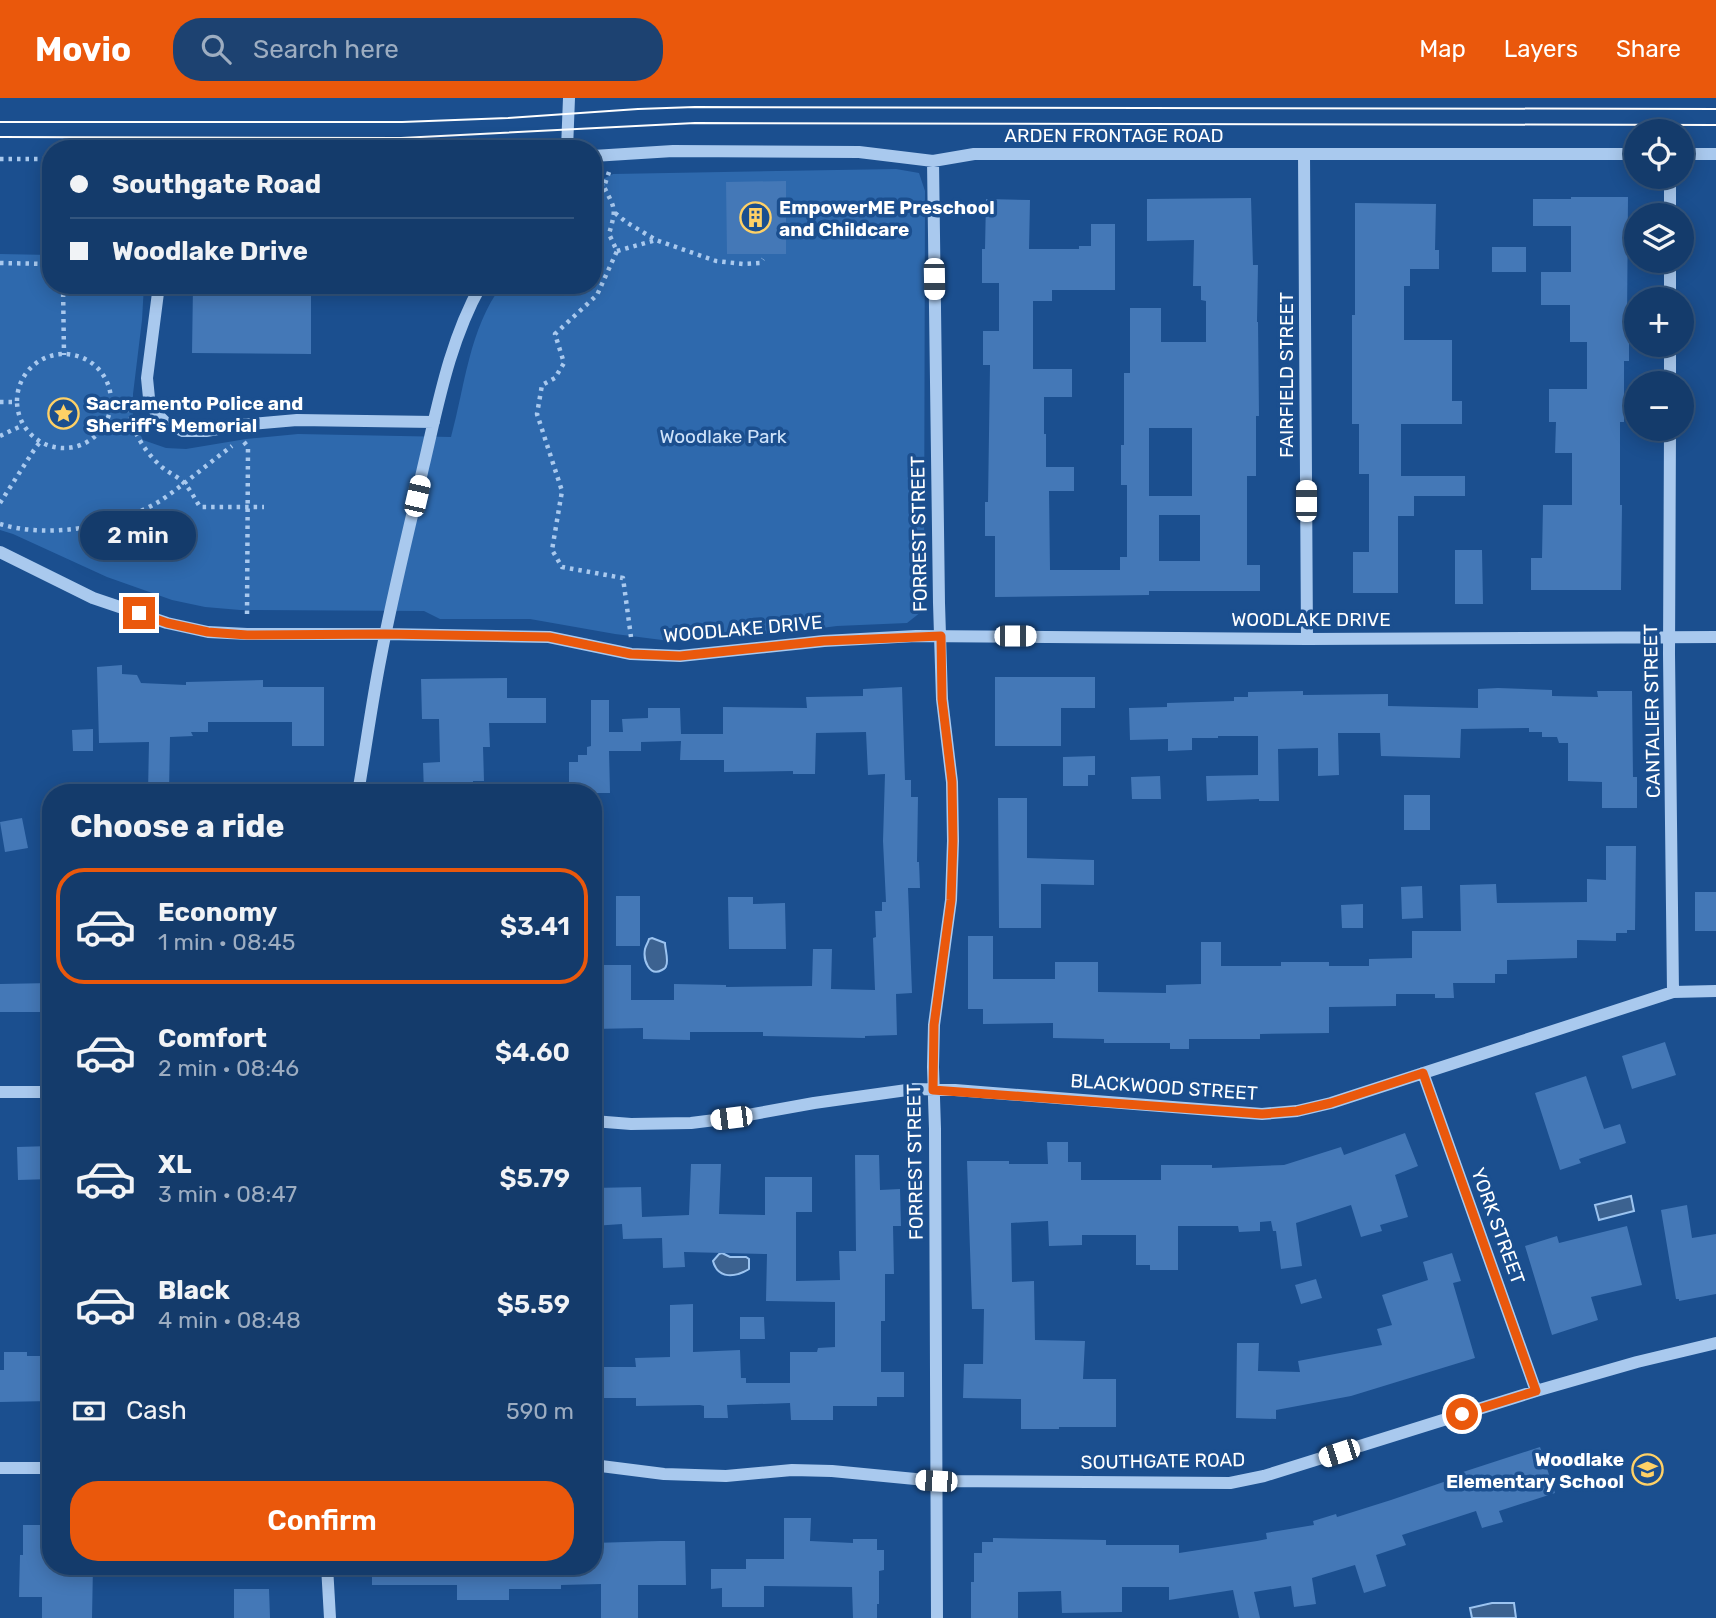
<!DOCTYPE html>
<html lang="en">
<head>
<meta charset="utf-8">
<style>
	body { margin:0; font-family:Rubik,sans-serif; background:#1d4271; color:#f1f3f6; height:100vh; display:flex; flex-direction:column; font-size:26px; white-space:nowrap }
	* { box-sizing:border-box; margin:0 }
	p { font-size:23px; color:#9dadc1 }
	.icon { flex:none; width:38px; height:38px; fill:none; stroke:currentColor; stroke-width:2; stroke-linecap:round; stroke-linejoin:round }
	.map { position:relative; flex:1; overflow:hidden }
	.sheet { position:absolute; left:42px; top:686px; width:560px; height:791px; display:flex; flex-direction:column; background:#143b6b; border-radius:28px; box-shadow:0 4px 18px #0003,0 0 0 2px #33557e }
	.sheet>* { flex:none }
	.top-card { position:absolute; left:42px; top:42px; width:560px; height:154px; border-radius:28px; box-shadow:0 4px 18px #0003,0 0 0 2px #33557e; display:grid; align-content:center; height:154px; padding:0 28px; background:#143b6b }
	.buttons { position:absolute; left:1624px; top:21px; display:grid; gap:14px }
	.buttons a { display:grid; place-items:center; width:70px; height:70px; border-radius:50%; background:#143b6b; box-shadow:0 4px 18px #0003,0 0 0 2px #33557e; font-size:35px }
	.end { position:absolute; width:32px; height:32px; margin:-16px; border:9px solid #ea580c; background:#fff; box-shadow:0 0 0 4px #fff }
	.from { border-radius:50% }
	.bubble { position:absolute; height:49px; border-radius:24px; background:#143b6b; box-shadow:0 4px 18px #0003,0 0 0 2px #33557e; font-size:23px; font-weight:600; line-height:49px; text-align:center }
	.car { position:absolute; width:21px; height:42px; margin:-21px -10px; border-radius:9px; box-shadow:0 0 5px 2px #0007; background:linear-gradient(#fff 24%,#345 0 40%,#fff 0 76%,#345 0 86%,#fff 0) }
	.top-card b { display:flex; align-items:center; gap:24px; height:66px; font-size:26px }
	.top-card b+b { border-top:2px solid #33557e }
	.top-card i { width:18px; height:18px; background:#f1f3f6 }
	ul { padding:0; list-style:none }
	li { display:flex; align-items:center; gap:21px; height:116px; margin:0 14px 10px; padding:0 14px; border:4px solid transparent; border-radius:28px }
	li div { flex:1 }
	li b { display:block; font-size:26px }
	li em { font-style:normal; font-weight:600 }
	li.active { border-color:#ea580c }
	li>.icon { width:63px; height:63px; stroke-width:1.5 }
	h2 { padding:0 28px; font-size:32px; line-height:84px }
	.pay { display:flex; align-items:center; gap:18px; height:77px; padding:0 28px; font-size:26px }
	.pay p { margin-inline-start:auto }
	.cta { display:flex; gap:14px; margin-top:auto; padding:14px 28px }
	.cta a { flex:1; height:80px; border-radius:28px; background:#ea580c; color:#fff; font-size:28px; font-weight:600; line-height:80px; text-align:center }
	header { display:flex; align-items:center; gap:42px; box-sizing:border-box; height:98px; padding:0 35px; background:#ea580c; color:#fff }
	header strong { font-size:33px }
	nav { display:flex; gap:38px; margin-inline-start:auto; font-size:24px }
	.search { width:490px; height:63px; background:#1d4271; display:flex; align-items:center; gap:18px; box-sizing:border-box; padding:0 24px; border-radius:28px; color:#9dadc1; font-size:26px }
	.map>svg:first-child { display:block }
	.green { fill:#2e69ad }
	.water { fill:#3c6290; stroke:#9cc4f0; stroke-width:2 }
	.building { fill:#4478b7; fill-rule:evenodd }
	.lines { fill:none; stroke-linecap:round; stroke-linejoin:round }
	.path { stroke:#a9c9ee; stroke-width:4.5; stroke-dasharray:3.5 5; stroke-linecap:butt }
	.minor { stroke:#a9c9ee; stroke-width:12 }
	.tram { stroke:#fff; stroke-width:2 }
	.route { stroke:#ea580c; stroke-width:9 }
	.labels { text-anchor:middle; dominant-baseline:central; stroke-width:7; stroke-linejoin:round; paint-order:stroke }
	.street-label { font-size:19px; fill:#fff; stroke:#1b4f8f }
	.poi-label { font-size:19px; font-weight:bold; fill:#fff; stroke:#1b4f8f; text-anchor:start }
	.park-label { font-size:19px; fill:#cfe3fa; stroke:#1b4f8f }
</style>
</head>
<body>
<header>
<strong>Movio</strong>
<div class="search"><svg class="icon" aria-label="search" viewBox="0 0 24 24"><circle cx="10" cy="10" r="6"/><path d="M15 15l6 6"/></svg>Search here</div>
<nav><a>Map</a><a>Layers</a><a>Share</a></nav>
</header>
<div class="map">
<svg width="1716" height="1520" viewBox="0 0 1716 1520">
	<rect width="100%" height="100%" fill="#1b4f8f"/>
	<!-- green -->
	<path class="green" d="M896,71L919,75L925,93L924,490L921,514L907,525L837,528L790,534L670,543L615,536L530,521H440L424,513L240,512L205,509L172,502L107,479L13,436L0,432V156L51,157V187H144L142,222L133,296V322L143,342L166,350L186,351L246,341L298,336L451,339C465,288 469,231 502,187H593V86L613,76Z"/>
	<!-- water -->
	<path class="water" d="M652,840L665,845C665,851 669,863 666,868C666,870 664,871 662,872C649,879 643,862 645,851C646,847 648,845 649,841Z
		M1631,1098L1634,1113L1599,1122L1595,1107Z
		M722,1155L730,1159H746L749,1161V1171C736,1179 718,1182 713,1163L719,1156Z
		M1492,1505H1514L1516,1520H1472L1470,1510Z"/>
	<!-- building -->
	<path class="building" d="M786,83V156H727L726,84Z
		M1571,99H1628L1627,224H1629V263H1624V324H1620V407H1622L1621,492H1531V460H1542L1543,407H1572V355H1555L1556,324H1549V291H1587V244H1570V207H1541V174H1571V128H1533V101H1571Z
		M1251,100L1253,167H1258L1257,224H1258L1259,318H1256V378H1247V467H1260V493H1149V497L995,499V438H985V404H988L990,267H983V233H999V185H982V151H985L986,101L1030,102L1029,151H1079V148H1091V126H1115V192H1052V203H1033V271H1072V299H1044V336H1046V369H1074V393H1049L1050,472H1120V459H1127V387H1121V347H1124V275H1130V210H1161V244H1206V203L1201,202V188H1193L1194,142L1147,143V101ZM1149,330H1192V398H1149ZM1159,417H1200V463H1159Z
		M1355,105L1436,106L1435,152H1439V171H1410V188H1404V242H1452V303H1462V326H1401V378H1465V398H1414V418H1398V495H1353V454H1369V376H1359V326H1352V217H1355Z
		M1492,149H1526V174H1492Z
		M193,187H311V256L192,255Z
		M1455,452H1482L1483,506H1455Z
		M122,567V576L137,577L141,585L186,587V584L263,582V589H324V648H292V624H208V634H191L193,638L170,639L169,695H148L149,644L99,645L97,569Z
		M995,579H1095V610H1061V648H995Z
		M507,580V600H546V625H489L490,649H483L484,683H473V695H424L423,665L440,664L439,621H422L421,581Z
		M902,589L905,682H911V699H918L917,764H919L920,790H908L912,895L896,896L897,937L865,938V940L763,938V934H690V942L643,941V930L593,931V867H631V902H674V886L726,887V889L812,888L813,851H832L831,891L875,892L873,840L876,839L875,813H882V804H886L883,743L885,676L868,677L866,634L816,635L815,676H793V673L724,674V662H680L681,643L641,644V653H609L610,695H569V664H578V657H587V649L591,648V602H609V634H623L622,621L648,620V610H680L681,636H723V609L807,610L806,599L863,598V591Z
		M1498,590L1552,592V598L1598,599L1597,593H1632L1633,679H1637V710H1602V684L1568,683V645H1559L1557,639H1542V634H1529V630L1461,631L1460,660L1381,658L1380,635H1338L1339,677L1318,678V650L1278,651L1279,703H1259V701L1207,703L1206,678L1258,677V638H1218V640H1192V652L1168,653V641L1130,642L1129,610L1167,609V605L1234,603V599H1248V594L1303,593V597L1388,596V608L1478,610V591Z
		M93,631V653H73L72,632Z
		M1095,658V677H1088V688H1063V659Z
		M1160,678L1161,701H1132L1131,679Z
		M1404,697H1430V732H1404Z
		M998,700H1027V760L1094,762V787L1041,786V830H999Z
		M22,720L28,750L5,754L0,724Z
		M1606,748H1636L1635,832H1627V835H1616V843L1577,842V860L1507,862V876H1495V885H1453L1454,900H1435V896H1396V908L1329,909V935L1260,936V941H1189V951H1170V945H1104V941L1053,940V925L983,926V911H968V838H993V881H1055V864H1098V894L1166,895V887L1201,886V844H1221V868H1281V864H1329V868H1369V861L1412,860V833H1461L1460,787L1496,786L1497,805L1587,804V781L1606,782Z
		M1422,788L1423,820L1402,821L1401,789Z
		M1695,794H1716V833H1695Z
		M616,798H640V848H616Z
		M728,799H753V806L785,805L786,851H729Z
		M1363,806V830H1342L1341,807Z
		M51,885V914H0V886Z
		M1665,944L1676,977L1632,991L1622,958Z
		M1586,978L1604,1031L1620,1026L1626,1045L1579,1061L1581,1065L1560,1072L1535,995Z
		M1405,1035L1418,1068L1395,1077L1408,1119L1380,1127L1382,1133L1361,1139L1351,1107L1296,1125L1302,1168L1281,1171L1276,1133H1273L1271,1123L1260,1124V1133L1239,1134L1238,1128H1178V1172H1150V1167H1136V1137H1082V1147L1049,1148L1048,1123L1011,1125L1012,1184L1034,1183L1035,1242L1085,1243L1083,1281H1116V1329H1059V1331H1021V1301L963,1300L964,1266H983L984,1211H972L967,1063H1009V1066H1048L1047,1044H1068V1064H1081V1082H1161V1067H1212V1070L1284,1067L1341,1049L1344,1057Z
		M51,1048V1081L18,1082L17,1049Z
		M855,1057H879L880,1092L900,1091L901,1128H893L894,1176H885V1223H881V1274H904V1299H877V1308H833V1322H791L790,1305L727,1307L728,1320H704V1308L700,1307L636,1308V1300H593V1269H636L635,1260L670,1259V1207L693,1206V1254L740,1252L741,1280H746V1285H790V1254H817L818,1250L835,1249V1204L766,1203L767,1156L684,1154L685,1169L663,1170L662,1140L623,1141L622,1126L593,1128V1090L641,1089L642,1119L689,1117L691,1066H721L719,1116L765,1117V1079H812V1114H796V1183L840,1182L839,1153H856Z
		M1687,1107L1692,1140L1716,1136V1196L1679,1203V1201H1676L1661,1112Z
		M1627,1128L1642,1187L1591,1199L1598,1222L1552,1237L1525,1148L1557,1138L1559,1145Z
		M1452,1155L1461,1183L1453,1185L1475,1260L1351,1298L1276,1312V1321L1236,1320L1237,1245H1259L1258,1273L1300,1274L1298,1263L1382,1247L1377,1231L1392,1227L1382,1197L1428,1182L1423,1164Z
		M1316,1181L1322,1200L1301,1206L1295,1187Z
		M740,1219H764L765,1241H740Z
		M4,1254H27V1258H51V1303L0,1304V1272H4Z
		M1540,1349L1555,1395L1499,1413L1503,1424L1482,1430L1476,1413L1402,1437L1406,1447L1376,1457L1386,1488L1364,1495L1355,1467L1312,1480L1316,1506L1294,1509L1291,1488L1254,1494L1260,1520H1239L1233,1492L1169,1502V1489H1122V1514L1062,1515L1061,1493L1018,1494V1520H971V1484H974V1455H982V1444H993V1440L1106,1442V1447H1179V1455L1257,1443L1267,1441L1266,1435L1314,1427L1313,1423L1336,1416L1337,1419L1391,1402L1464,1377L1463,1374Z
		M784,1420H811L810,1443L853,1445V1441H877V1452H884V1472L879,1473V1506H877V1520H853L852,1489L764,1488V1509H722V1490L711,1491V1471H746V1461H784Z
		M23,1427H51V1468H93L92,1520H42V1499H19L20,1457H23Z
		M660,1443H685L686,1487H638V1520H601V1486L561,1487V1491H509V1502H457V1487H372V1468H593V1445Z
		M234,1491H269L270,1520H234Z"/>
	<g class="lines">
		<!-- path -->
		<path class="path" d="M0,61H51
			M609,74L604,89C616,112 616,111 609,136L617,153L597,197L555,236L564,265L555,280L542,287L537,316L562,393L552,452L562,469L623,480L631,539
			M593,83L604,89
			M615,115L626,124L656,142L716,163L743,166L760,165L763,161
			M617,153L656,142
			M0,165L51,166
			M63,187L64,257
			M17 303a47 47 0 1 1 94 0a47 47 0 1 1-94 0Z
			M129,302C127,327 144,354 163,370C169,375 179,379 185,386C191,393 195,401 200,409H264
			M0,304H17
			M111,304L131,302
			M0,338L23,327
			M244,344L248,349L247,520
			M0,405L34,352L40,344
			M0,426C49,441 120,429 163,401C187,384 209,365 232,348"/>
		<!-- minor -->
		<path class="minor" d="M567,51L569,0
			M1304,56L1307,541
			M1682,56H1716
			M593,58L673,53L859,54L933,63L974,56H1636
			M933,63L939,505L942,601L952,684L953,743L951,802L934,927L933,969L935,1031L937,1520
			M1670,117V79
			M159,187L147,280L149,300L156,315L166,325L183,333H206L241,327L297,322L434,324
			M1670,201V163
			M1670,285V247
			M1670,331L1669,556L1673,894
			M0,454L93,500L167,525L208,534L247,536H385L549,539L631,556L680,558L824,543L916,538L1307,541L1716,539
			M358,695C366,649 372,603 381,558C393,495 409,432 423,370C438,307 449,244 481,187
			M1423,975L1536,1293
			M0,994H51
			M593,1023L631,1026L691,1025L731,1020L814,1005L914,991L955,992L1262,1016L1297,1013L1331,1005L1673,894L1716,893
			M593,1367L664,1376L726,1378L792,1372L832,1373L936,1383L1230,1385L1264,1378L1536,1293L1637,1264L1716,1245
			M0,1370H51
			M327,1468L330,1520"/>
		<!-- tram -->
		<path class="tram" d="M0,24H402L508,20L638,11L695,9L1716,11
			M0,39L401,40L695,25L1716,27"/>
	</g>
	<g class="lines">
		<!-- route -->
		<path class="route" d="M139,515L167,525L208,534L247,537L385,536L549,539L631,556L656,557L680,558L824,543L941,538L942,601L952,684L953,743L951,802L934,927L933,992L1262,1016L1297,1013L1331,1005L1423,975L1536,1293L1462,1316"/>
	</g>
	<!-- icons -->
	<defs>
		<symbol id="building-ring" viewBox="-11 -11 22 22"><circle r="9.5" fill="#1b4f8f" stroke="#ffd166" stroke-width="1.5"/><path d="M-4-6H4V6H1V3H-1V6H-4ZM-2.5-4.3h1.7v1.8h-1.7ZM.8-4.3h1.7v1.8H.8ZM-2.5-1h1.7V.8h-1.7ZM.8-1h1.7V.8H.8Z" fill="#ffd166"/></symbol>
		<symbol id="sight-ring" viewBox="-11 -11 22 22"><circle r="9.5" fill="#1b4f8f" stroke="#ffd166" stroke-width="1.5"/><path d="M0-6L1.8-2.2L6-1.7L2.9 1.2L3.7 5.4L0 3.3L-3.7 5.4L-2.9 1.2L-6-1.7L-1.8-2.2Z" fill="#ffd166"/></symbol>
		<symbol id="school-ring" viewBox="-11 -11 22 22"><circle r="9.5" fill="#1b4f8f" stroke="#ffd166" stroke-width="1.5"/><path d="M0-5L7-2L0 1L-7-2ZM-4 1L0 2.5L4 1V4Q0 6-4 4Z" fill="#ffd166"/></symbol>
	</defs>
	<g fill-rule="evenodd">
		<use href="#building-ring" x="738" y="102" width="35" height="35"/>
		<use href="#sight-ring" x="46" y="298" width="35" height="35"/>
		<use href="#school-ring" x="1630" y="1354" width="35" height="35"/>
	</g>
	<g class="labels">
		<!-- street labels -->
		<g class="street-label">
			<text x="1114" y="37">ARDEN FRONTAGE ROAD</text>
			<text transform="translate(1286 277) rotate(-90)">FAIRFIELD STREET</text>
			<text transform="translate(919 436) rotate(-91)">FORREST STREET</text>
			<text x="1311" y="521">WOODLAKE DRIVE</text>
			<text transform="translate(743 531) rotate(-5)">WOODLAKE DRIVE</text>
			<text transform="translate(1652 613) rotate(-91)">CANTALIER STREET</text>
			<text transform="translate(1164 989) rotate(4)">BLACKWOOD STREET</text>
			<text transform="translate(915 1064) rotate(-91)">FORREST STREET</text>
			<text transform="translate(1498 1128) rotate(70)">YORK STREET</text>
			<text transform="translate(1163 1363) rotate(-1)">SOUTHGATE ROAD</text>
		</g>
		<!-- poi labels -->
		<g class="poi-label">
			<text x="779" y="109">EmpowerME Preschool<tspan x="779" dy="22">and Childcare</tspan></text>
			<text x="86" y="305">Sacramento Police and<tspan x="86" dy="22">Sheriff's Memorial</tspan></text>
			<text x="1624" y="1361" text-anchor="end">Woodlake<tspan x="1624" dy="22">Elementary School</tspan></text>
		</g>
		<!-- park labels -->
		<g class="park-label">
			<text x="723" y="338">Woodlake Park</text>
		</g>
	</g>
</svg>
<div class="buttons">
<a><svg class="icon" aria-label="locate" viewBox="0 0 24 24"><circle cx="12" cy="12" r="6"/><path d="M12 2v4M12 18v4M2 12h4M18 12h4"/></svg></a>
<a><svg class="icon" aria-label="layers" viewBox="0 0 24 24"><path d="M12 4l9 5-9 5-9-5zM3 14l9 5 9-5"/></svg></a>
<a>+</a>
<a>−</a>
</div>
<i class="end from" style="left:1462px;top:1316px"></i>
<i class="end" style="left:139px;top:515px"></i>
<div class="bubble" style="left:80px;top:413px;width:116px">2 min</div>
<i class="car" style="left:934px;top:181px;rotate:179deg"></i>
<i class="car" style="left:417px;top:398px;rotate:13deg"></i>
<i class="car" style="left:1306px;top:403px;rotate:0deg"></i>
<i class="car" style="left:1015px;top:538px;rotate:90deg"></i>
<i class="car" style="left:731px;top:1020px;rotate:263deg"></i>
<i class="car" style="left:1339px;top:1355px;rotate:252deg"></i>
<i class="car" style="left:936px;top:1383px;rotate:273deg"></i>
<div class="top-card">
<b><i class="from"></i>Southgate Road</b>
<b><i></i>Woodlake Drive</b>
</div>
<section class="sheet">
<h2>Choose a ride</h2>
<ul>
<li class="active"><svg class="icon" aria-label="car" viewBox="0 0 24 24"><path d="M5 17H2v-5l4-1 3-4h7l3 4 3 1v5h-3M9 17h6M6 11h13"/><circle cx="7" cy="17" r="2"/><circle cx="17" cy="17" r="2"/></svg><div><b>Economy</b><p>1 min · 08:45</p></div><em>$3.41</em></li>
<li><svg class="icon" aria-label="car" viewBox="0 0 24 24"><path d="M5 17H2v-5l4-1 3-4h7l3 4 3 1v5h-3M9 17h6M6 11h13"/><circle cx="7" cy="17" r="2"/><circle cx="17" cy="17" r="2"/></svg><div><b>Comfort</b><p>2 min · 08:46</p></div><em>$4.60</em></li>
<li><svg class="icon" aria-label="car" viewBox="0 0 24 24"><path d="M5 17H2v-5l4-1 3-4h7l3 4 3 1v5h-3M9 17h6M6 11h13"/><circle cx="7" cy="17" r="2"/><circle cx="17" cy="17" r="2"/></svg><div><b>XL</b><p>3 min · 08:47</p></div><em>$5.79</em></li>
<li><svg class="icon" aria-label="car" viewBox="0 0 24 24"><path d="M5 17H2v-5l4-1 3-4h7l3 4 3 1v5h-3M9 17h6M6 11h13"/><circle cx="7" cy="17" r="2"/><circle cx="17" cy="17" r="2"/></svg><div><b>Black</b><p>4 min · 08:48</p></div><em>$5.59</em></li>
</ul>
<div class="pay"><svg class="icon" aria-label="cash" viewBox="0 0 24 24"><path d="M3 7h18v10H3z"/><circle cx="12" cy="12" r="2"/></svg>Cash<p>590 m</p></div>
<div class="cta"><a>Confirm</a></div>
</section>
</div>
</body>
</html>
